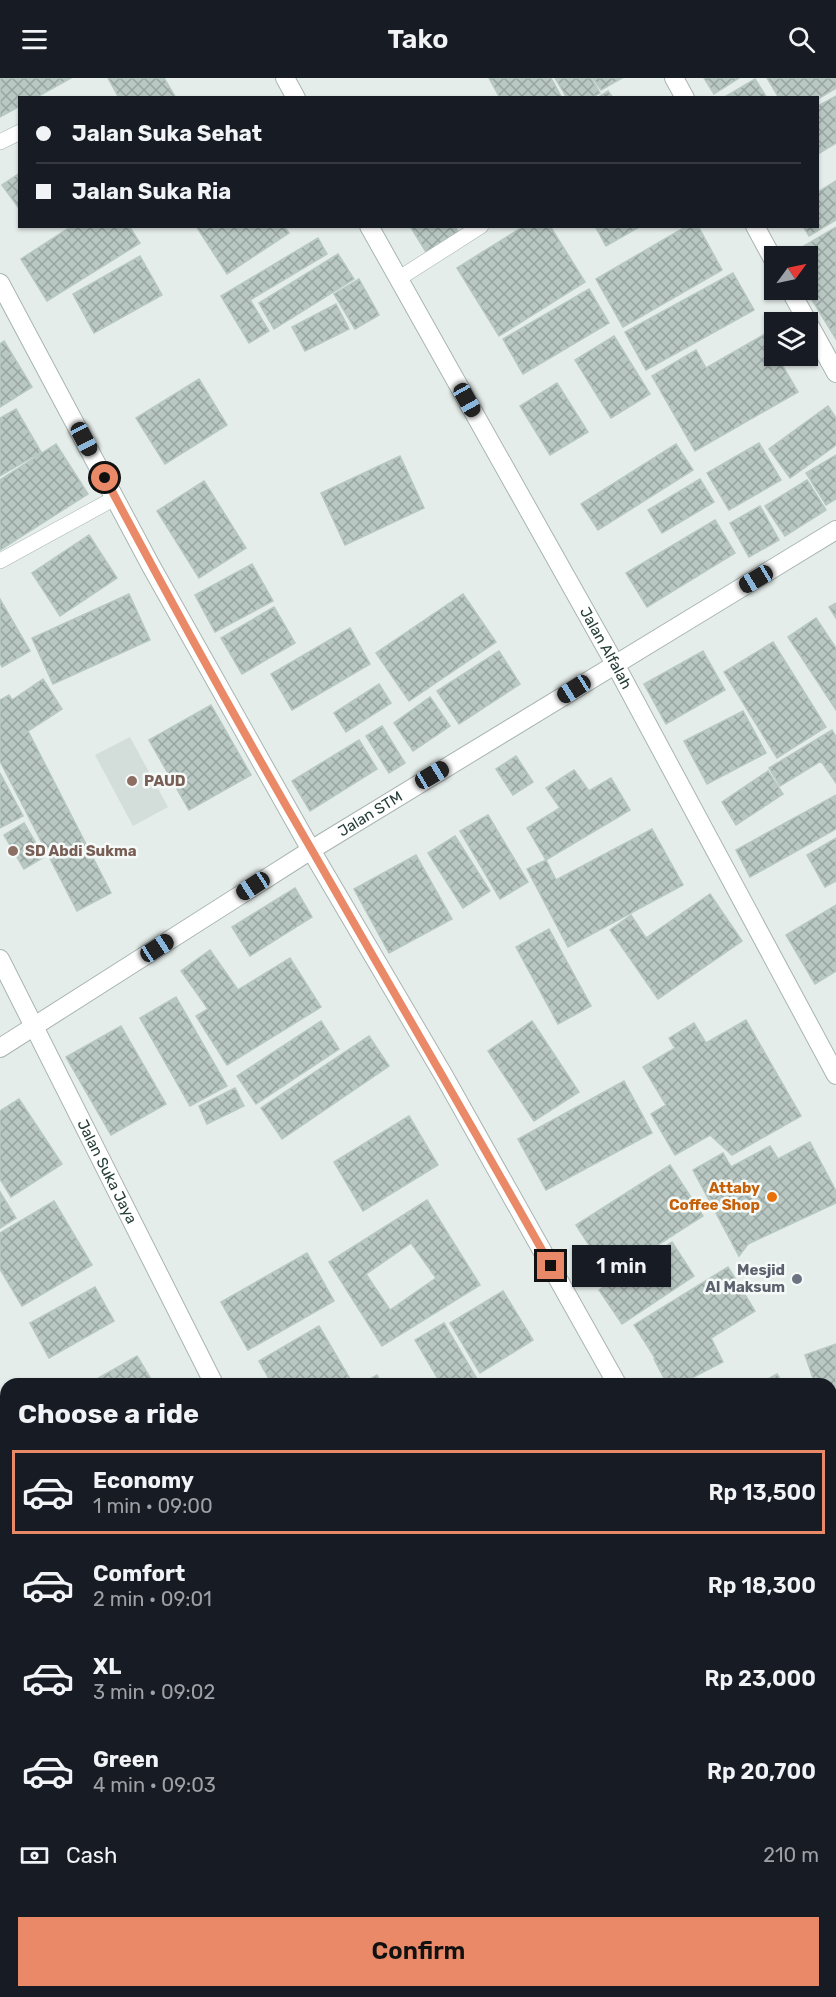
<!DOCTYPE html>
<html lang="en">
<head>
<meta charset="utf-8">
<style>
	body { margin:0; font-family:Rubik,sans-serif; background:#20242c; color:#f1f3f6; height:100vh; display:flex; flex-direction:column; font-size:22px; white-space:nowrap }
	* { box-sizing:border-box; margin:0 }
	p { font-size:20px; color:#9ea1a6 }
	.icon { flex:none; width:33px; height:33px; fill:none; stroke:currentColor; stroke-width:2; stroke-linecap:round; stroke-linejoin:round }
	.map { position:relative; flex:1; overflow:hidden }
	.sheet { position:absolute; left:0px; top:1300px; width:837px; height:620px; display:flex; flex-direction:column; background:#171b24; border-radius:18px 18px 0 0; box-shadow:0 2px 4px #0004 }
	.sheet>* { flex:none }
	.guide { position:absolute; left:18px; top:18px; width:801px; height:132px; border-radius:0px; box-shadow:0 2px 4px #0004; display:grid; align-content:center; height:132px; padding:0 18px; background:#171b24 }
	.needle { width:39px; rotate:57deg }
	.controls { position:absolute; left:764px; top:168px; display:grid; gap:12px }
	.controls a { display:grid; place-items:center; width:54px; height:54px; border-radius:0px; background:#171b24; box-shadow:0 2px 4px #0004; font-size:30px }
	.end { position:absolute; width:27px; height:27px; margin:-14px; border:8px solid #e98967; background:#111; box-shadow:0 0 0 3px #111 }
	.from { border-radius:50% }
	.bubble { position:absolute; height:42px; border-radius:0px; background:#171b24; box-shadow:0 2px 4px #0004; font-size:20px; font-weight:600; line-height:42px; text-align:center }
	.car { position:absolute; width:18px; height:36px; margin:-18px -9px; border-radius:8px; box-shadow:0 0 4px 2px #0007; background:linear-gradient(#222 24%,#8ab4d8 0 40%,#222 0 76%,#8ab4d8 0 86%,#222 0) }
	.guide b { display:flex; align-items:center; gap:21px; height:57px; font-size:22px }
	.guide b+b { border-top:2px solid #363941 }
	.guide i { width:15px; height:15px; background:#f1f3f6 }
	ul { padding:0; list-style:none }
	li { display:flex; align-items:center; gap:18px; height:84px; margin:0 12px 9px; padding:0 6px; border:3px solid transparent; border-radius:0px }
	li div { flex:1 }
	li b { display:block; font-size:22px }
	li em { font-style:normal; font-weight:600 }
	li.on { border-color:#e98967 }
	li>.icon { width:54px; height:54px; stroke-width:1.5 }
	h2 { padding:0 18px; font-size:27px; line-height:72px }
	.pay { display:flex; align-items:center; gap:15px; height:66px; padding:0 18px; font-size:22px }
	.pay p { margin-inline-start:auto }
	.action { display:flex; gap:12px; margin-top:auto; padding:12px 18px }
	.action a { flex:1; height:69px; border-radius:0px; background:#e98967; color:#111; font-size:24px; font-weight:600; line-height:69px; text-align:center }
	header { display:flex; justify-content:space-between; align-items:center; height:78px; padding:0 18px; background:#171b24; font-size:27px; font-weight:600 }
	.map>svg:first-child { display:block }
	.built { fill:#d3ddd9 }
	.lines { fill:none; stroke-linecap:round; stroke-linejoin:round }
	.stream { stroke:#91c4ce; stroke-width:8 }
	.building { fill:url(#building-cross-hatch); stroke:#b7c7c1; stroke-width:1.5; fill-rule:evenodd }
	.service-casing { stroke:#a8b5b1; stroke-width:16 }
	.minor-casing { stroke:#a8b5b1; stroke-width:20 }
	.tertiary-casing { stroke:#a8b5b1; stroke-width:20 }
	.service { stroke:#fff; stroke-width:15 }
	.minor { stroke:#fff; stroke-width:18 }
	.tertiary { stroke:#fff; stroke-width:18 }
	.route { stroke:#e98967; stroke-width:8 }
	.education-dot { fill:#8d6e63; stroke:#f5faf8; stroke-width:2 }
	.food-dot { fill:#e8710a; stroke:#f5faf8; stroke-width:2 }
	.worship-dot { fill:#6b7280; stroke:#f5faf8; stroke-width:2 }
	.labels { text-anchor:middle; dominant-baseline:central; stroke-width:5; stroke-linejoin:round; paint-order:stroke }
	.street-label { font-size:15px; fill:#253e38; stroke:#f5faf8 }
	.education-label { font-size:15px; font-weight:bold; fill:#785e54; stroke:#f5faf8; text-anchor:start }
	.food-label { font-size:15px; font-weight:bold; fill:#c56008; stroke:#f5faf8; text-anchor:end }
	.worship-label { font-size:15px; font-weight:bold; fill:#5b616d; stroke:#f5faf8; text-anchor:end }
</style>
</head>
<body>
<header><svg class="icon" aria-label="menu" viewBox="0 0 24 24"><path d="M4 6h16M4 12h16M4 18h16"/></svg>Tako<svg class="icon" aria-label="search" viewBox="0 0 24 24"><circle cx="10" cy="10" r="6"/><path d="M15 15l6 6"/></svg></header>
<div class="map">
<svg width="836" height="1919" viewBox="0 0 836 1919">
	<defs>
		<pattern id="building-cross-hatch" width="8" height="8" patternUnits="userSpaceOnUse" patternTransform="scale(1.5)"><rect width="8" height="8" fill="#bac8c3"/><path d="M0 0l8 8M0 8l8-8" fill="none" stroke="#97a49f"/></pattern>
	</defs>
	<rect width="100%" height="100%" fill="#e5edea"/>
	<!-- built -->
	<path class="built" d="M130,659L168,729L133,748L95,677Z"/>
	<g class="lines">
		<!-- stream -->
		<path class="stream" d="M831,1419L836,1417
			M0,1865L6,1862"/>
	</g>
	<!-- building -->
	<path class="building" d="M0,0H71L35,20H20V28L0,39Z
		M108,0H164L176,20H119Z
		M489,0H551L562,20H500Z
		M555,0H591L600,15L591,20H567Z
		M593,0H622L601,12Z
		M704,0H739L714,16Z
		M767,0H836V10L818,21L779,20Z
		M755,1L767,20H723Z
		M608,13L613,20H597Z
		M836,18V65L818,76V28Z
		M20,95V132L2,107Z
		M836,103V142L809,158L803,148H818V114Z
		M72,148H129L140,165L47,223L21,181Z
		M196,148H284L289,155L227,196Z
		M410,148H455L458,154L426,174Z
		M524,148H550L585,204L499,258L457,190Z
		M595,148H641L606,168Z
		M687,148H698L722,192L623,249L596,201Z
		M836,149V261L806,212L807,178H787Z
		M318,160L327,176L250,222L269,253L249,265L221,218Z
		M338,176L354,201L274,251L259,225Z
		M140,178L162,217L94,255L73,216Z
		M733,195L754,232L646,292L625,254Z
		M359,201L379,237L355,251L334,216Z
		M589,211L609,245L523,296L503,261Z
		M336,226L349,251L305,273L292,249Z
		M765,256L774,272V278H777L798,314L695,373L652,298L696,272L706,290Z
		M614,258L650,316L611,340L575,282Z
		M4,263L32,309L0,329V266Z
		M199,301L227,347L165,386L136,340Z
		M557,305L588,354L550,377L520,328Z
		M828,328L836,340V367L790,400L769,371Z
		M16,331L41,374L0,398V340Z
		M759,365L781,402L729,432L707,395Z
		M56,366L88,416L0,472V402Z
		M676,366L693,392L598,452L581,426Z
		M836,377V421L826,427L806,395Z
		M400,378L424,430L345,467L321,415Z
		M700,401L714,424L662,455L648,432Z
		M807,402L826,432L785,458L765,428Z
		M204,403L246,470L199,500L157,433Z
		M760,428L779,462L749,479L730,445Z
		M715,442L735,475L647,529L626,495Z
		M89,457L117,500L60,538L32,495Z
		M252,486L273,523L215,554L195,517Z
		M129,516L150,562L53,606L32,560Z
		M463,516L496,564L409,623L376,575Z
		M0,521L30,573L2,589L0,585Z
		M836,525V540L829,529Z
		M274,529L295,565L242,596L221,560Z
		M816,540L836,570V632L788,559Z
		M350,550L370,586L292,632L271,596Z
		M773,564L826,649L777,680L724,594Z
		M499,573L520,606L459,646L437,613Z
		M703,573L725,612L666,646L644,606Z
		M43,601L62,631L28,653L111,815L77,833L0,683V622L9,617L12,622Z
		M379,606L391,625L346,654L334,635Z
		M430,619L450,648L413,673L394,645Z
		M211,627L251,697L189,732L149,662Z
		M743,633L766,675L707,706L684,663Z
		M382,648L405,685L389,695L366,658Z
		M832,652L836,659V705L821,683L780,708L769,690Z
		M359,662L377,691L310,733L292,703Z
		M516,678L533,704L513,717L496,691Z
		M574,692L589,713L611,700L630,732L546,782L527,750L560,730L546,710Z
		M768,693L783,716L736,747L722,724Z
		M0,695L23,738L0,750Z
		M836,717V751L750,799L736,772Z
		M488,737L528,804L500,821L460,753Z
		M24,745L44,779L24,791L4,757Z
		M652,751L683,807L568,869L527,791L546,782L556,802Z
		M455,758L490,813L463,830L428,775Z
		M836,760V803L825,809L807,777Z
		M416,777L452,841L389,875L354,811Z
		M295,810L312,839L250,878L232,849Z
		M710,816L742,863L658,921L610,852L631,837L646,860Z
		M836,827V893L815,906L786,857Z
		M549,851L591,928L558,946L516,869Z
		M210,872L238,912L290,880L321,929L227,987L196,938L208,931L181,893Z
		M176,919L227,1008L190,1028L140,940Z
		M746,942L801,1038L732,1077L710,1057L675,1077L651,1036L666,1027L643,989L675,970L669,960L694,945L706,965Z
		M321,943L339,971L256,1026L237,998Z
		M532,943L579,1014L534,1043L488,973Z
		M121,948L166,1026L111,1057L66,979Z
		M369,958L389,988L282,1061L261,1030Z
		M624,1003L652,1055L546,1112L518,1061Z
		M235,1010L244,1028L207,1046L199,1028Z
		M19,1021L62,1086L11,1119L0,1101V1033Z
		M409,1038L438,1087L363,1133L334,1084Z
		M810,1064L836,1113V1125L748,1166L739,1178L693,1092L723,1075L731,1089L770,1068L778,1081Z
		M670,1087L703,1138L609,1198L576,1147Z
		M0,1114L16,1140L0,1150Z
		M427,1122L480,1207L382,1268L329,1184ZM411,1165L436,1200L390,1232L366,1196Z
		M54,1123L92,1187L22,1228L0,1191V1155Z
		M672,1164L694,1198L622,1246L599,1212Z
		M307,1175L334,1223L248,1272L221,1224Z
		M728,1189L755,1233L711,1260L723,1284L680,1306H667L654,1281L655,1280L634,1247Z
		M95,1209L114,1243L49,1280L30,1245Z
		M503,1213L533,1262L480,1295L450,1245Z
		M444,1245L477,1301L468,1306H441L415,1262Z
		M319,1248L353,1306H272L259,1283Z
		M836,1266V1366L831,1352V1306H815L805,1277Z
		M137,1278L154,1306H88Z
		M777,1296L783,1306H759Z
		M377,1297L382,1306H361Z
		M6,1356V1436L0,1440V1360Z
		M835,1424L836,1488L831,1492V1427Z
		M6,1456V1510L0,1501V1460Z
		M836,1504V1528L831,1519V1507Z
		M832,1542L836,1550V1608L833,1610L831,1607Z
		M836,1634V1698L831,1690V1637Z
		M831,1741L836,1749V1762L831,1765Z
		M836,1783V1853L831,1856V1786Z
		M0,1794L6,1805V1822L0,1825Z
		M836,1865V1899L831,1902V1868Z
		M0,1906L7,1919H0Z
		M836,1910V1919H821L831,1914Z
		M38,1914H76L67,1919H40Z
		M315,1914H328L319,1919Z
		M437,1914H503L495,1919H441Z
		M643,1914H696L698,1919H633Z
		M769,1914H800L791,1919H771Z"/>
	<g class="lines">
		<defs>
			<path id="service" d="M0,64L20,54
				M398,201L481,148
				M0,483L115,420
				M0,1693L6,1690"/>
			<g id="minor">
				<path d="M674,0L685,20"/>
				<path d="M755,148L774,183"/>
				<path d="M0,205L151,488L311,772L444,998L617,1306"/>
				<path d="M790,212L836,295"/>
				<path id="s1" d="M0,881L214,1306"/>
				<path d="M0,1624L6,1636"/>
				<path d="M831,1626L836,1623"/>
				<path d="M0,1660L6,1657"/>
				<path d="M831,1710L836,1719"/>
				<path d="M163,1914L166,1919"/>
				<path d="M535,1914L538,1919"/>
				<path d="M711,1914L713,1919"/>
				<path d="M81,1919L91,1914"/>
			</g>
			<g id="tertiary">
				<path d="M285,0L296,20"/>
				<path id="s2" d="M369,148L615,586L836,997"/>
				<path id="s3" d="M0,970L311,772L836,452"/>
			</g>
		</defs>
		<!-- service casing -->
		<use href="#service" class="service-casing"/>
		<!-- minor casing -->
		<use href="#minor" class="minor-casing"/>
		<!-- tertiary casing -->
		<use href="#tertiary" class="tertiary-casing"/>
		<!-- service -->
		<use href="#service" class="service"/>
		<!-- minor -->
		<use href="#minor" class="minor"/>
		<!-- tertiary -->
		<use href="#tertiary" class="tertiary"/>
	</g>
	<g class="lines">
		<!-- route -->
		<path class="route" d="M105,400C172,526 241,651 313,774C392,912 473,1049 551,1188"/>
	</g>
	<!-- markers -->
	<g class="education-dot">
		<circle cx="132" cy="703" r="6"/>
		<circle cx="13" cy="773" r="6"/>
	</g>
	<circle class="food-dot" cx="772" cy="1119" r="6"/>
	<circle class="worship-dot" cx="797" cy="1201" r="6"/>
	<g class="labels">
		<!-- street labels -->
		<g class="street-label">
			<text stroke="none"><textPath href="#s2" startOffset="484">Jalan Alfalah</textPath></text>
			<text stroke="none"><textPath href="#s3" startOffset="438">Jalan STM</textPath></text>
			<text stroke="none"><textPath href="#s1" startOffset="238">Jalan Suka Jaya</textPath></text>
		</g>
		<!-- education labels -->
		<g class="education-label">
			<text x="144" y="703">PAUD</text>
			<text x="25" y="773">SD Abdi Sukma</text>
		</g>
		<!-- food labels -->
		<g class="food-label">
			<text x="760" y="1110">Attaby<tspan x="760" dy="17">Coffee Shop</tspan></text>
		</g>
		<!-- worship labels -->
		<g class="worship-label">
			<text x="785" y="1192">Mesjid<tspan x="785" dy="17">Al Maksum</tspan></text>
		</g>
	</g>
</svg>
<div class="controls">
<a><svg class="needle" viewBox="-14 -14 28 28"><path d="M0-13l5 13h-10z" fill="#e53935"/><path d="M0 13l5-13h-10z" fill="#9ea1a6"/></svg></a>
<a><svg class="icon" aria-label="layers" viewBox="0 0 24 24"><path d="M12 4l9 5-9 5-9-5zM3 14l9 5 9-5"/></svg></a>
</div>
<i class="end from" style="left:105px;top:400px"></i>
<i class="end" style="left:551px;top:1188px"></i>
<div class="bubble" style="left:572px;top:1167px;width:99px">1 min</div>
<i class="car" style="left:467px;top:322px;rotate:151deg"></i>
<i class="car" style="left:84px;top:361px;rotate:152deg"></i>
<i class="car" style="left:756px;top:501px;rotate:239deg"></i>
<i class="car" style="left:574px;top:611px;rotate:238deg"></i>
<i class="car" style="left:432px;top:697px;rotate:59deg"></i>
<i class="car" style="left:253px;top:808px;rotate:237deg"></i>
<i class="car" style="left:157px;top:870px;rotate:57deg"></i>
<div class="guide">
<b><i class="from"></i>Jalan Suka Sehat</b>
<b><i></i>Jalan Suka Ria</b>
</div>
<section class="sheet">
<h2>Choose a ride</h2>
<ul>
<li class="on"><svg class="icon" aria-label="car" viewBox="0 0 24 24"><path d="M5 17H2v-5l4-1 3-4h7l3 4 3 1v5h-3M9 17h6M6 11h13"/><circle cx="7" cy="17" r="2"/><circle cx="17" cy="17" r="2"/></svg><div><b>Economy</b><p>1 min · 09:00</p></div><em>Rp 13,500</em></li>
<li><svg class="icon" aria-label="car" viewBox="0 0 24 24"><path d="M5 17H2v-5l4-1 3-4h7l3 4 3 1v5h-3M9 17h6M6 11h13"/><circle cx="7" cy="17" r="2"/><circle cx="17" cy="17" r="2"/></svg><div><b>Comfort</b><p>2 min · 09:01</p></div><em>Rp 18,300</em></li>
<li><svg class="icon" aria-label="car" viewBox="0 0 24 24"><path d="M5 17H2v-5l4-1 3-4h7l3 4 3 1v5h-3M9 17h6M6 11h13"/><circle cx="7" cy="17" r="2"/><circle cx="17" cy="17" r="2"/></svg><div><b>XL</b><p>3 min · 09:02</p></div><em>Rp 23,000</em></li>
<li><svg class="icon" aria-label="car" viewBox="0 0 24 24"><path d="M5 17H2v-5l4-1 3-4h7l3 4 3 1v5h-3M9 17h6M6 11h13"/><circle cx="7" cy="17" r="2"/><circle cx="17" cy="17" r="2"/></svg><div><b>Green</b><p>4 min · 09:03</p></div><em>Rp 20,700</em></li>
</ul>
<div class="pay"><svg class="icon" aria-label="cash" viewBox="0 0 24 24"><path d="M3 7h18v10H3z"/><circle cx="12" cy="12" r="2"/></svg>Cash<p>210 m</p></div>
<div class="action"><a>Confirm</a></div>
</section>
</div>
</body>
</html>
